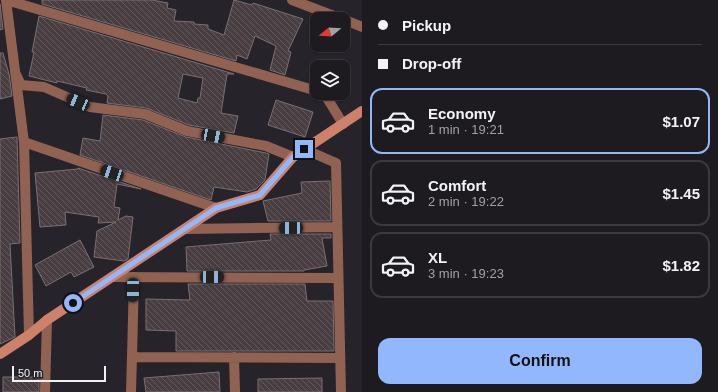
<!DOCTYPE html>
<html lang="en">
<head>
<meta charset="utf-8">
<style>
	body { margin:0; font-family:Helvetica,sans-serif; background:#252329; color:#f1f3f6; height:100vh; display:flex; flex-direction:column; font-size:15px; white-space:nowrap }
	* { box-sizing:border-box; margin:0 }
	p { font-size:13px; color:#a0a1a5 }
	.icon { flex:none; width:22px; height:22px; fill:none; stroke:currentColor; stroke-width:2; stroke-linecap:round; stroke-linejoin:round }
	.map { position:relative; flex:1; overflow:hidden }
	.side { display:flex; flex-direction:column; background:#1d1a20; width:356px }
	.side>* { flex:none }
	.top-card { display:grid; align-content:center; height:88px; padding:0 16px; background:#1d1a20 }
	.needle { width:26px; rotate:252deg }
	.fabs { position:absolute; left:310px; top:12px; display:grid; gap:8px }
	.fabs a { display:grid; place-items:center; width:40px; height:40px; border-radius:8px; background:#1d1a20; box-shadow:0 1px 3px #0004,0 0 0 1px #3b383e; font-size:20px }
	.scale { position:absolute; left:12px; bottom:10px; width:94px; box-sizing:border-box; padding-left:4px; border:2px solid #f2eff5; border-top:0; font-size:11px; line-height:14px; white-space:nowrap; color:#f2eff5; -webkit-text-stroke:3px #27232b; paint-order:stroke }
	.end { position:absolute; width:18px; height:18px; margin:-9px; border:5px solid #93b7fd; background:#111; box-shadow:0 0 0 2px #111 }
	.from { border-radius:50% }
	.car { position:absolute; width:12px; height:24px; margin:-12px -6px; border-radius:5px; box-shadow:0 0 3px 1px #0007; background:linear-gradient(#222 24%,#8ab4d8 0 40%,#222 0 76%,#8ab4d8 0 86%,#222 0) }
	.top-card b { display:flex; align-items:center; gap:14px; height:38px; font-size:15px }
	.top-card b+b { border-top:1px solid #3b383e }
	.top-card i { width:10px; height:10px; background:#f1f3f6 }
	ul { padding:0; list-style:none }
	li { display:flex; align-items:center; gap:12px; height:66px; margin:0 8px 6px; padding:0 8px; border:2px solid #3b383e; border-radius:12px }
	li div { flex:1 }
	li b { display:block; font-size:15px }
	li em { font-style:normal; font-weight:800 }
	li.current { border-color:#93b7fd }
	li>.icon { width:36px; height:36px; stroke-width:1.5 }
	.action { display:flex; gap:8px; margin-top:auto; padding:8px 16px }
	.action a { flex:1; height:46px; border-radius:12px; background:#93b7fd; color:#111; font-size:16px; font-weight:800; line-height:46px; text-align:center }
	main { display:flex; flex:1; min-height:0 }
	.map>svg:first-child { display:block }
	.building { fill:url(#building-back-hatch); stroke:#7a6f72; fill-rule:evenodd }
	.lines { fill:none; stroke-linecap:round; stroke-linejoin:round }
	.street { stroke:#916152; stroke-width:10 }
	.secondary { stroke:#ce816a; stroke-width:10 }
	.route { stroke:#93b7fd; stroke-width:5 }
</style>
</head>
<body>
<main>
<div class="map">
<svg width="362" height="392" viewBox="0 0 362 392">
	<defs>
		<pattern id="building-back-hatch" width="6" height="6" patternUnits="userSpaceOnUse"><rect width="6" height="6" fill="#483d40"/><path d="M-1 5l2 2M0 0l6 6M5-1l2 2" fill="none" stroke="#63595c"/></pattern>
	</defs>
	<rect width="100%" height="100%" fill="#27232b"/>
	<!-- building -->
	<path class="building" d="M42,0H152L168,3L167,8L176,10L174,21L194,22V24L208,25V29L224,35L234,0L252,5L253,3L303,19L288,51L291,52L285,75L270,70L276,46L255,36L247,59L237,55L236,61L42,4Z
		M0,4L3,29L0,30Z
		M39,16L234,74H227L221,113L238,116L234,133L189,125L146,108L107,103L108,96L106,94L86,90L87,88L57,81V83L29,76L34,52H32ZM183,74L203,78L200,98H198L197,103L178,98Z
		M0,53H3L9,74L12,96L0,99Z
		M276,100L313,112L305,137L268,125Z
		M103,115L143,120L186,137L266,153L269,154L265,180L256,189L247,192L214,187L211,200L80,155L83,138L100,141Z
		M17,137L20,243L10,244L15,337L0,344V139Z
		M78,168L141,189L117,184L114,207L120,208L118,220L126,216L133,217L128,259L124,261L94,257L97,231L116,222L98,223L99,217L65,212L66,225L40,227L35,173L78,169Z
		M330,181L331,221H268L263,201L302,193L301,182Z
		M270,234H331V238H322L327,266L304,270V271H187L186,247L271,240Z
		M80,240L94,267L74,277L71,272L46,286L35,265Z
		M188,284H305L307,301H333L334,351H176V331L146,330V299L190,300Z
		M219,372L220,392H146L144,378Z
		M3,377H39V392H3Z
		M322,378V392H258V379Z"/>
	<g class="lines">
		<!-- street -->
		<path class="street" d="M6,0L24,142L29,335
			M6,0L317,91
			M292,0L342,19
			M343,19L362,27
			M16,74L21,85L44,87L90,107L145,114L187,131L266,146L293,157
			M324,93L343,124
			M24,142L216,208
			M304,149L336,163L341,392
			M185,229L337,227
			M112,277L338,278
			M132,357L134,277
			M234,357L235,392
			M45,392L47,320
			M131,392L132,357L340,358"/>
		<!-- secondary -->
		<path class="secondary" d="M0,354L29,335L47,320L216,208L260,195L293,157L362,111"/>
	</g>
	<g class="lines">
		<!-- route -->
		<path class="route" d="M73,303L216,208L260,195L293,157L304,149"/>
	</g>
</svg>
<div class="fabs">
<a><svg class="needle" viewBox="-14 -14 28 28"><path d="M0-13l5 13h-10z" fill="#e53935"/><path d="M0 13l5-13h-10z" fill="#a0a1a5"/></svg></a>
<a><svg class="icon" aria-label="layers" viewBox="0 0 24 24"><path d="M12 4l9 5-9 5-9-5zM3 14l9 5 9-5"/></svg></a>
</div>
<div class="scale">50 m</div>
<i class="end from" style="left:73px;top:303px"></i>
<i class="end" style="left:304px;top:149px"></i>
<i class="car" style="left:78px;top:102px;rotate:293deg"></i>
<i class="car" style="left:213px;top:136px;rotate:101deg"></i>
<i class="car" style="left:112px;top:173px;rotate:289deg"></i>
<i class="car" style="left:291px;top:228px;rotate:269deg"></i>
<i class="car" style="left:212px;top:277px;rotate:90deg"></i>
<i class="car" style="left:133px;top:290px;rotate:181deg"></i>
</div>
<section class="side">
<div class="top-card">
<b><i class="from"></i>Pickup</b>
<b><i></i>Drop-off</b>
</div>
<ul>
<li class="current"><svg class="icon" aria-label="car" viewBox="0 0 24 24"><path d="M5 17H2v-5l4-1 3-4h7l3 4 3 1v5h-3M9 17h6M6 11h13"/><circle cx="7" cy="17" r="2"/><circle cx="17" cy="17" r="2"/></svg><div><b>Economy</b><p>1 min · 19:21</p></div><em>$1.07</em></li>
<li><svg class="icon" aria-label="car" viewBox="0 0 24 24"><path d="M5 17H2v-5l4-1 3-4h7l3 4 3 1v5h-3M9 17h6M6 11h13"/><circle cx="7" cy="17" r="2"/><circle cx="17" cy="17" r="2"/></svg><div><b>Comfort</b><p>2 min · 19:22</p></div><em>$1.45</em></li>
<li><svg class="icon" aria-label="car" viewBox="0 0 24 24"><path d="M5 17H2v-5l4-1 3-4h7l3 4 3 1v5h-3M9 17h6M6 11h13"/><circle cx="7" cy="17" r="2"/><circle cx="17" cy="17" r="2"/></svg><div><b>XL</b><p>3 min · 19:23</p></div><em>$1.82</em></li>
</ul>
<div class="action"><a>Confirm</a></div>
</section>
</main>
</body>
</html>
